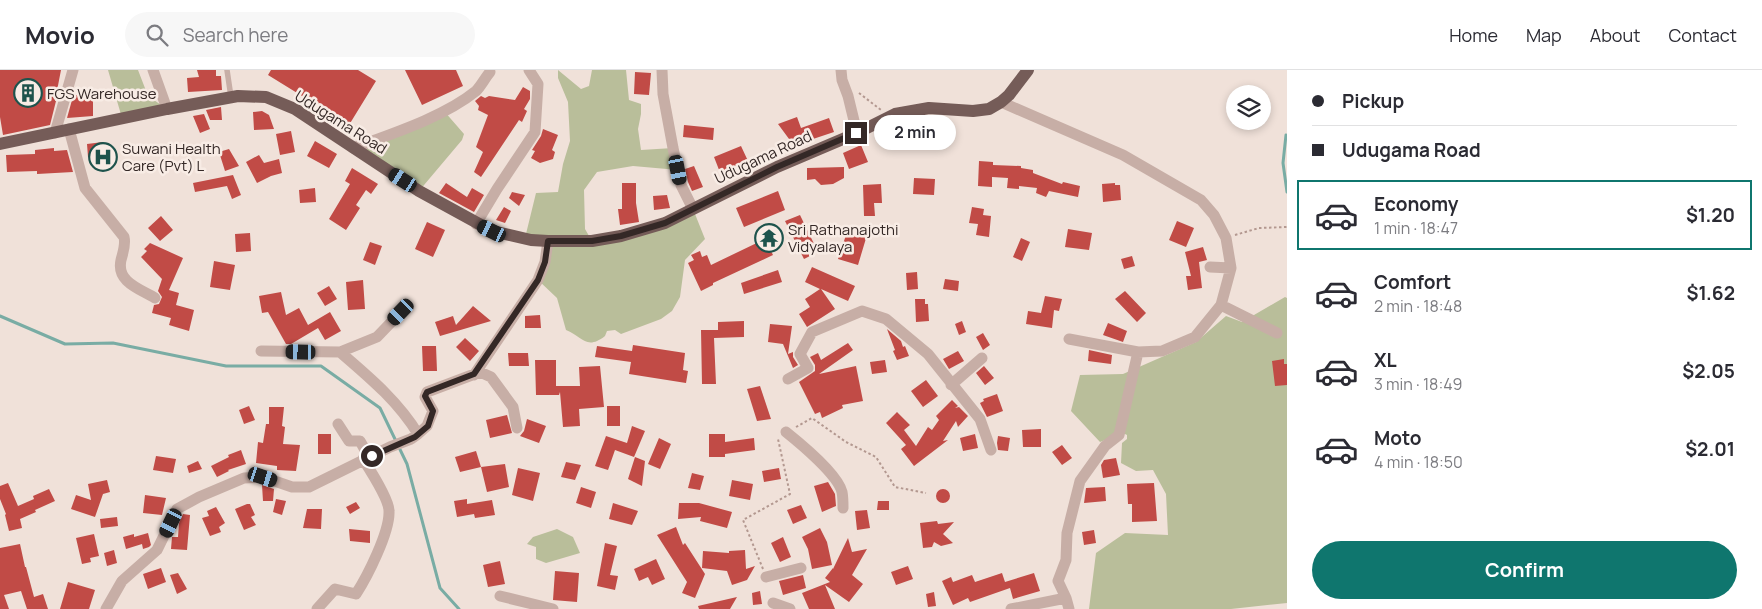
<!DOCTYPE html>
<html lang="en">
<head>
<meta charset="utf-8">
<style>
	body { margin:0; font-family:Manrope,sans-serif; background:#f7f7f7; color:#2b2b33; height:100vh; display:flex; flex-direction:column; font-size:19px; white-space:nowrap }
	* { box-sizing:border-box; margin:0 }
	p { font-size:16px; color:#7c7c81 }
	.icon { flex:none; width:28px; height:28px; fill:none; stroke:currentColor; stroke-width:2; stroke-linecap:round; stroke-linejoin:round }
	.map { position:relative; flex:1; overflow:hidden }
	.drawer { display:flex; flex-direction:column; background:#fff; width:475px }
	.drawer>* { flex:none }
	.banner { display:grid; align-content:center; height:110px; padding:0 25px; background:#fff }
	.buttons { position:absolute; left:1226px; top:15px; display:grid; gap:10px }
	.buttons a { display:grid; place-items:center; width:45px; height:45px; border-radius:50%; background:#fff; box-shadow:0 2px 8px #0003; font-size:25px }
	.end { position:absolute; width:22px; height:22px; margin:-11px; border:6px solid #342826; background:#fff; box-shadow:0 0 0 2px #fff }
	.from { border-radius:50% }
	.bubble { position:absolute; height:35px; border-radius:18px; background:#fff; box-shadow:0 2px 8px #0003; font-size:16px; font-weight:700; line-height:35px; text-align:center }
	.car { position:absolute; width:15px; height:30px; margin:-15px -8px; border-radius:6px; box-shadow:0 0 4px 1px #0007; background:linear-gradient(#222 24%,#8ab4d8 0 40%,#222 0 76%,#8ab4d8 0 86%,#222 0) }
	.banner b { display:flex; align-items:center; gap:18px; height:48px; font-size:19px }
	.banner b+b { border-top:1px solid #e1e1e2 }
	.banner i { width:12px; height:12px; background:#2b2b33 }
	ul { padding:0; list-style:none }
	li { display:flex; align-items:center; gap:15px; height:70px; margin:0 10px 8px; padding:0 15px; border:2px solid transparent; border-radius:0px }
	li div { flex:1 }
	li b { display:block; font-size:19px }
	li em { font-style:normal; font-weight:700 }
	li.on { border-color:#0f766e }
	li>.icon { width:45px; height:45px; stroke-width:1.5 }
	.primary-button { display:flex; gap:10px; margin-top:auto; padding:10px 25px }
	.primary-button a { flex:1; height:58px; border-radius:30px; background:#0f766e; color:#fff; font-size:20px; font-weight:700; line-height:58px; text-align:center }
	header { display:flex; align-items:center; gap:30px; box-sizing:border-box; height:70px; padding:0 25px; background:#fff; border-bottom:1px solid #e1e1e2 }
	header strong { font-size:24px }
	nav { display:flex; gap:28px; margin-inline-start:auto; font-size:18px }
	.search { width:350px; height:45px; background:#f7f7f7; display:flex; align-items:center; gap:12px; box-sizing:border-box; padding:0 18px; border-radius:28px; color:#7c7c81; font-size:19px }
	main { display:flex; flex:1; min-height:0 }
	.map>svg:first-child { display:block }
	.green { fill:#b9be9a }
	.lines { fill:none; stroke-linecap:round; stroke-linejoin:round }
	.stream { stroke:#79aca4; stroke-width:3 }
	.building { fill:#c14b46 }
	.path { stroke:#b39890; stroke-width:2; stroke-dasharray:2.5 2.5; stroke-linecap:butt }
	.service { stroke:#c7aea6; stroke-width:5.5 }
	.minor { stroke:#c7aea6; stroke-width:11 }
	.primary { stroke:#755c58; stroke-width:12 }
	.route { stroke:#342826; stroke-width:6 }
	.labels { text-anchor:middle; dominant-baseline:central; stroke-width:5; stroke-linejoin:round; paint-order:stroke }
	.poi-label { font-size:15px; fill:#342826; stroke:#f8ece5; text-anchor:start }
	.street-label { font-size:15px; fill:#342826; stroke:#f8ece5 }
</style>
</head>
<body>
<header>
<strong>Movio</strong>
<div class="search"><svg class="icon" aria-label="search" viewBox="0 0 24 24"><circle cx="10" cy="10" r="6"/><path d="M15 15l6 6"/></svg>Search here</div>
<nav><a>Home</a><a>Map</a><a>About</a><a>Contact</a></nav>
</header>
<main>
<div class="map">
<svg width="1287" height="539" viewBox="0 0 1287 539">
	<rect width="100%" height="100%" fill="#f0e1d9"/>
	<!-- green -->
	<path class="green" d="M108,0H138L148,26L167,39L122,48Z
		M558,0L581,19L589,16L592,0H626L629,30L641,34V44L638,59L641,80L673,78L678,100L633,96L597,102L584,120L585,159L592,171L693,139L705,169L685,190L680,227L672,241L661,249L621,264L615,260L607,261L605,266C586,281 582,266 566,260L557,228L538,210L548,171L525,168L536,123L558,122L563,94L570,71L568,32L558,8Z
		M444,41L464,64L462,70L419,121L353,78Z
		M1285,227L1287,228V533L1231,539H1089L1096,483L1125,463L1168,465L1166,424L1153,400L1136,401L1121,393L1122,373L1127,369V365L1123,363L1100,372L1071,341L1080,305L1123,304L1196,272L1226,246L1242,252Z
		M557,459L573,467L580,483L546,493L536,489V477L527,474L533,467Z"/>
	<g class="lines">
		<!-- stream -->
		<path class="stream" d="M1286,65L1283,93L1287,122
			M0,246L65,274L113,273L226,296H321L380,338L407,394L440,518L459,539"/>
	</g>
	<!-- building -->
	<path class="building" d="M0,0H61L55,31H56L50,55L3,65L0,47Z
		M197,0H216V6H221L222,20L188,22L187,8L199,7Z
		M271,0H358L376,11L349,55L268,5Z
		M405,0H456L463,16L422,35Z
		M635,2L651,3L649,25L634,24Z
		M523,17L530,21V29L524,39L527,41L522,52L519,50L481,107L474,102L483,82L476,77L488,45L478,40L479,36L475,31L481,26L485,28L489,26L515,30Z
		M74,25H87V28H93V46L67,48L72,30H74Z
		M221,37L222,50H210L206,40Z
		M262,41L269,45L274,59L254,60L253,42Z
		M204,44L210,59L200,63L193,46Z
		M797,47L801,58L829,48L834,62L813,69L812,66L792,73L778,54Z
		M684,55L714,58L713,70L683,67Z
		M543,59L558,65L552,80L555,82L553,89L540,93L531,88L535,81L532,80L541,66Z
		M291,61L295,82L280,85L276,64Z
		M315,71L337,84L329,98L307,86Z
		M103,72L104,85L88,87L87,74Z
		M861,75L868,92L849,99L843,83Z
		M741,76L748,91L763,85L766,92L723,110L714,87Z
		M54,78V81L67,80L73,102L37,104V101L7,102L6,85L35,84V80Z
		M229,79L239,96L225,101L219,82Z
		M259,85L264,93L279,89L282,103L271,106L257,113L246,92Z
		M979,91L993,92V95L1021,96V98L1033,100V103L1062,114L1063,112L1080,116L1078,127L1049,121L1046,127L1036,123L1037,118L1019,116V119L1007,118L1008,108L992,107V117L978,116Z
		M694,96L703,117L692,121L688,112L685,99Z
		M844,97V108L833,114L821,115L815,109L807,110V98Z
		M352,98L378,114L371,124L366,120L356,135L360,138L346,160L329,149L350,114L345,111Z
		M233,105L241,125L232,129L227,116L195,122L193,113Z
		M914,108L935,109L934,125L913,124Z
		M446,113L467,127L472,118L484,125L474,142L439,123Z
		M622,113H636V133L639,152L620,155L618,139H622Z
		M1115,113V115H1120L1121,130L1103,132L1102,114Z
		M881,114L882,133H874L875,146H864L863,115Z
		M315,118L316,132L300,133L299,120Z
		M778,121L785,140L744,157L736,138Z
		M512,122L525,125L519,136L509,128Z
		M667,125L670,138L654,140L653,126Z
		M504,137L511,141L505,153L496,150Z
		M972,137L984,139L983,145L991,146L989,167L976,165L978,154L969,153Z
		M800,145L818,182L804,189L785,151Z
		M161,146L173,160L160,171L148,158Z
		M1177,151L1194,158L1186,177L1169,170Z
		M427,152L445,160L433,187L415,179Z
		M848,159L867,165L858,195L838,189Z
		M1068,159L1092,163L1089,180L1065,177Z
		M250,163L251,181L236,182L235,164Z
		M1021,168L1030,172L1022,191L1013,187Z
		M765,169L773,185L713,213V215L701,221L688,193L694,190L691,185L700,181L702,187L707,185L711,195Z
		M370,172L382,176L375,195L363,190Z
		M150,173L183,188L169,220L179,223L176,235L194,240L189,261L169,255L171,248L152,243L154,235L159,234L162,227L158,221L162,209L141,187L147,181L144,179Z
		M1203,177L1207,190L1199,192L1202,218L1188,220L1186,206H1191L1185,182Z
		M1132,186L1135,196L1124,199L1121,189Z
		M214,191L235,195L230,220L210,217Z
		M812,197L855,216L848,231L821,219L835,239L807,257L799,244L810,237L805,229L820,219L805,212Z
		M778,200L782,212L744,224L741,213Z
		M917,202L918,219L907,220L906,203Z
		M945,209L959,211L958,221L943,219Z
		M363,210L365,239L348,240L346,212Z
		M329,216L337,229L325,236L317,223Z
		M1125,221L1146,243L1137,252L1115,229Z
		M281,222L286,245L299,238L308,255L330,242L341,261L325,270L318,258L291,274H286L268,242L262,243L259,226Z
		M1045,226L1062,229L1059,241L1054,240L1052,258L1026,254L1028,241L1041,243Z
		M915,229H925V234H928L929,251L916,252Z
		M473,236L491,251L440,266L435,252L453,246L456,255Z
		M540,245L541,258H525V246Z
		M744,251V267L714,268L716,314H702L701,260H718V252Z
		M962,251L966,262L959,265L955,254Z
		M1108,253L1127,261L1123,272L1103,265Z
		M770,254L792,256L788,284L793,282V287L798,295L793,298L783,274L768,272Z
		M887,259L901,271L903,277L905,276L909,286L897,290L893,281L895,280Z
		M983,263L990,275L983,280L976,267Z
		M465,268L479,281L470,291L456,277Z
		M848,273L853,280L819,304L856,296L863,331L842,335L843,338L822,348L820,342L815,344L799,312L815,301V295L810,287L818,283L821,290Z
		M633,275L685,283L683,300L688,301L686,313L629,304L631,292L595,287L597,276L632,281Z
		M422,276H436L437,301H423Z
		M1089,280L1112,285L1111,294L1088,291Z
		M958,281L964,291L949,299L943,289Z
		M508,283H528L529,296H509Z
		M1284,289V294H1287V315L1275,316L1272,291Z
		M535,290H556V316H580L579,297L600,296L604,337L579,339L580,356L563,357L560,322L559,325H536Z
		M885,290L887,302L872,304L870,292Z
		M984,296L994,308L985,315L976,303Z
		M926,310L938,326L923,337L911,321Z
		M760,316L771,349L757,351L747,319Z
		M997,324L1003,341L987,347L980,333L984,331L983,329Z
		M952,330L958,336L955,338L959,337L968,346L958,357L956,351L943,371L948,370L914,396L901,379L906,375L886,353L897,342L910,355L904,360L916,376L928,357L932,360L939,350L936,346Z
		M249,336L255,350L244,354L239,340Z
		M607,336H620V356H607Z
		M269,337H284L282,356L285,357L283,374L300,375L296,401L277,400V396L256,393L258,372L263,373L266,354H269Z
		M507,345L512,363L490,368L486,350Z
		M527,349L546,356L539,373L520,366L524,361Z
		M632,356L645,361L634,387L615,380L608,400L595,396L606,366L627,373Z
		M1041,359V377H1023L1022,360Z
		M318,364H331V384H318Z
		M709,364H725V372L754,368L755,380L725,384V387H709Z
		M975,364L978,378L963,381L960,368Z
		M998,366L1010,368L1008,381L998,380L997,373Z
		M659,368L671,374L660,399L648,394Z
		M1062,375L1072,388L1062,395L1052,382Z
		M241,380L246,394L228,400L229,401L217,407L211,396L229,387L228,385Z
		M476,381L481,397L460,402L455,387Z
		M156,386L176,389L173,403L153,400Z
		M635,387L645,391L642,416L628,409Z
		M1116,388L1120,405L1103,408L1101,395L1104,390Z
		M198,391L202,399L189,403L187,396Z
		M566,392L581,395L575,410L561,407Z
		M505,394L509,417L487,422L481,397Z
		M518,398L540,403L533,431L512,425Z
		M779,398L781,409L764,412L762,401Z
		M692,403L704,406L700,420L688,418Z
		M107,410L110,422L103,424L95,447L71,439L76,425L91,430L88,414Z
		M732,410L753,414L750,430L729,426Z
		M828,412L835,424L836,436L822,442L814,416Z
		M8,413L18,436L34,429L33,426L49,419L55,431L35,440L36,442L20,449L22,458L9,461L5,445L6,444L0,429V416Z
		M1154,413L1157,451L1132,452V434H1128L1127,414Z
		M262,415L274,419L273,431H263Z
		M581,417L596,422L591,438L576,433Z
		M1105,417L1106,431L1084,433L1086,418Z
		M936 426a7 7 0 1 1 14 0a7 7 0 1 1-14 0Z
		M145,425L166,428L162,445L143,443Z
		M276,429L286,431L282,445L273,442Z
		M467,429V434L492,430L495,445L475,448L474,444L457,447L454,431Z
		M878,431H889V440H877Z
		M356,432L360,438L350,444L346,437Z
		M613,433L638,441L632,455L609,449Z
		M679,433H699L732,442L727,458L700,451L701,447L678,449Z
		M247,434H250L255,445L251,447L256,455L244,460L235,439Z
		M801,435L807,448L793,454L787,440Z
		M216,437L225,453L219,457L221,462L210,466L202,448L209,446L207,441Z
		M307,439H322L321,459L303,458Z
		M867,440L870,458L857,460L855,441Z
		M183,444L190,445L187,480L171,479L172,467H178L179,453Z
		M117,447L118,456L101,458L100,449Z
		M937,451L938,454L954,452L943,464L953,473L941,476L934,472L932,477L923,478L920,453Z
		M676,457L683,475L685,473L705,504L695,528L682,523L687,512L657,465Z
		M820,458L827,472L832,495L812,499L808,479L802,467Z
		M349,459L370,461V473L350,471Z
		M1094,460L1096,473L1084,475L1082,462Z
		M148,463L151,475L149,477L143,479L142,474L126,479L123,467L134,464V467Z
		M94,464L99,486L90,488L91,492L82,494L76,468Z
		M783,467L791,487L780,492L771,473Z
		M848,468L852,482L867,479L852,505L863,514L849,532L825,515L835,539H809L802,523L830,512L825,508L833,498V499Z
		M605,473L617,476L610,505L618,506L615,520L597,516Z
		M20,474L25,497H26L34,527L43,524L48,539H27L21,521L4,525L9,539H0V478Z
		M114,480L117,493L107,496L104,483Z
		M745,480L746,499L755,496L747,510L732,515L727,501L702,498L703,481L729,483V481Z
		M656,489L665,509L652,515L648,507L639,511L634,499Z
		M500,491L505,514L488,517L483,495Z
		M908,496L913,509L896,515L891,502Z
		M161,498L166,512L148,519L143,504Z
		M555,501L579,503L577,532L553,530Z
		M178,503L187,519L177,524L170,505Z
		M1002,503L1005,512L1034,503L1040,521L1013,529L1010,518L970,532L968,528L953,535L942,511L951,507L953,512L972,505L975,512Z
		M803,505L806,518L783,525L779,511Z
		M68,512L95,520L89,539H60Z
		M760,521L762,534L753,535L752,523Z
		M934,522L936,536L928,537L926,524Z
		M737,527L730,539H699L698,536Z"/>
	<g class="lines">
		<!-- path -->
		<path class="path" d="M859,23L881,40
			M1235,165L1259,158L1287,157
			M796,357L812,348L846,372L876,387L895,417L926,423
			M763,499L743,450L790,424L778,369"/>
		<!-- service -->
		<path class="service" d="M227,0L231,27"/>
		<!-- minor -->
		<path class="minor" d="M153,0L167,39
			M662,0L663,24L673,78L681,115L693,139
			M841,0L842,10L848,26L857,63
			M1001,32L1123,85L1201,130L1214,145L1226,168L1231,198L1221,235L1195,267L1162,281L1138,282L1069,269
			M69,59L85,118L124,167C126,175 123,182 121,190C116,212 140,219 155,228
			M55,63L73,0
			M353,78C391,64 444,47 476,21C481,16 485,8 490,2
			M476,154L497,119L535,62L538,14L529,0
			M1210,197L1231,198
			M1221,235L1277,263
			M261,281L340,282
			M474,305L538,210L545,192L548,171
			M788,309L808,298L800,284L812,262L862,241L886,249L928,284L980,349L991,380
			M951,315L982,288
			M338,354L349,371H360L369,387
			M786,362C801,374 838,405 842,422C843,427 843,433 843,438
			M418,364L427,356L433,341L425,327L427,322L480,302L491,307L513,337L517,358
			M766,507L801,498
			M500,526L553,539
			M1066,528L1058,511L1066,490L1067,463L1080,411L1105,376L1119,365L1138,282
			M773,533L790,539
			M106,539L122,511L157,480L177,439L199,427L244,408L263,407L292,417H309L390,377L411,369L418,364C398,331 369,307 340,282L377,267L401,242
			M317,539L335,519L356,524C367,507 390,462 389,441C389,429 370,400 363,389
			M1011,539L1066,528L1069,539"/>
		<!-- primary -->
		<path class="primary" d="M0,74L167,39L238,26L266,27L295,39L419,121L492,161L531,170L548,171H592L621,166L665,153L777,97L857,63L895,44L929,38L973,41L989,39L1001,32L1009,25L1028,0"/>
	</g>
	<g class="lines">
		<!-- route -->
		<path class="route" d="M372,386L415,367L428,356L433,341L425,326L427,322L474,304L538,210L545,192L548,171H592L621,166L665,153L777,97L856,63"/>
	</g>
	<!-- icons -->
	<defs>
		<symbol id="building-ring" viewBox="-11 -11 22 22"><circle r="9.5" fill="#f8ece5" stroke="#1e534c" stroke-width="1.5"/><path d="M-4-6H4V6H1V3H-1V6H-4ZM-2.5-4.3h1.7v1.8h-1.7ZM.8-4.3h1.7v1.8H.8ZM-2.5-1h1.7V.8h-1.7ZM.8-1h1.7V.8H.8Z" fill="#1e534c"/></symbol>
		<symbol id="hospital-ring" viewBox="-11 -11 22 22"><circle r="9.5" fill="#f8ece5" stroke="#1e534c" stroke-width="1.5"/><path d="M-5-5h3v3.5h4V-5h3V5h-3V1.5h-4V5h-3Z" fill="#1e534c"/></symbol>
		<symbol id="temple-ring" viewBox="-11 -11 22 22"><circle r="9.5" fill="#f8ece5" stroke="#1e534c" stroke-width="1.5"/><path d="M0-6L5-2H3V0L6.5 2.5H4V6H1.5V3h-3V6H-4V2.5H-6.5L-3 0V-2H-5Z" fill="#1e534c"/></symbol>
	</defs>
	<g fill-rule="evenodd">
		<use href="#building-ring" x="12" y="7" width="32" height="32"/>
		<use href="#hospital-ring" x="87" y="71" width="32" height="32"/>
		<use href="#temple-ring" x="753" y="152" width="32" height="32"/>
	</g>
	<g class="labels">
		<!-- poi labels -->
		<g class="poi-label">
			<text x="47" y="23">FGS Warehouse</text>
			<text x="122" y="78">Suwani Health<tspan x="122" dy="17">Care (Pvt) L</tspan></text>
			<text x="788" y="159">Sri Rathanajothi<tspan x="788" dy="17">Vidyalaya</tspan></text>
		</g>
		<!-- street labels -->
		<g class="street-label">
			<text transform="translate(341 52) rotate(32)">Udugama Road</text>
			<text transform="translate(763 87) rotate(-25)">Udugama Road</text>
		</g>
	</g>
</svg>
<div class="buttons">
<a><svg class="icon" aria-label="layers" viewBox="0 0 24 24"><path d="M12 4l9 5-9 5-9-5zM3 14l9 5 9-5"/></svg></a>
</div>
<i class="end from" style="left:372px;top:386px"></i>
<i class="end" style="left:856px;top:63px"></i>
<div class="bubble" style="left:874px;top:45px;width:82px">2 min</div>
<i class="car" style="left:678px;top:100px;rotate:169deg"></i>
<i class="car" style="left:403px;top:110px;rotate:302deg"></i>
<i class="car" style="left:492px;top:161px;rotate:296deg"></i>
<i class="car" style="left:401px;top:242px;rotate:224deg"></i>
<i class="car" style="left:301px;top:282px;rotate:271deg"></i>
<i class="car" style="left:263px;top:407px;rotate:108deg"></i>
<i class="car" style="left:171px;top:453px;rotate:206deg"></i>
</div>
<section class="drawer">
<div class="banner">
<b><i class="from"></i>Pickup</b>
<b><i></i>Udugama Road</b>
</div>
<ul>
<li class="on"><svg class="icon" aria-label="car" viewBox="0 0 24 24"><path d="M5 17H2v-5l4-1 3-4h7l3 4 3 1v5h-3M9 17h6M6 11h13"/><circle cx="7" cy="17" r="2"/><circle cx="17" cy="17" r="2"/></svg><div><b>Economy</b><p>1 min · 18:47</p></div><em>$1.20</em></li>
<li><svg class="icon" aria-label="car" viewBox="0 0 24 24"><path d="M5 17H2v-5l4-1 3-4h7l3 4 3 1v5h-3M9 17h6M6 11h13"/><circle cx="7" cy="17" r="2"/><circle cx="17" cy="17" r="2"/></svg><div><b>Comfort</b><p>2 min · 18:48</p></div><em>$1.62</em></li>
<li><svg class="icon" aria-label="car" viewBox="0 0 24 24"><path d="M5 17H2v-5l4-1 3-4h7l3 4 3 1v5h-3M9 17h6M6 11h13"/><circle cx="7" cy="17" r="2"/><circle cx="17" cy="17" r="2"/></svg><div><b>XL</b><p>3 min · 18:49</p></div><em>$2.05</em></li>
<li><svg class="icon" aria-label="car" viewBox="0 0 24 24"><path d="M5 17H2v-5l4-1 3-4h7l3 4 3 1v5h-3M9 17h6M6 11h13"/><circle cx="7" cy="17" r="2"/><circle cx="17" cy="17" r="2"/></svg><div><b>Moto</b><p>4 min · 18:50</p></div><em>$2.01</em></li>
</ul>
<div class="primary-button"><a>Confirm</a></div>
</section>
</main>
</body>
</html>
